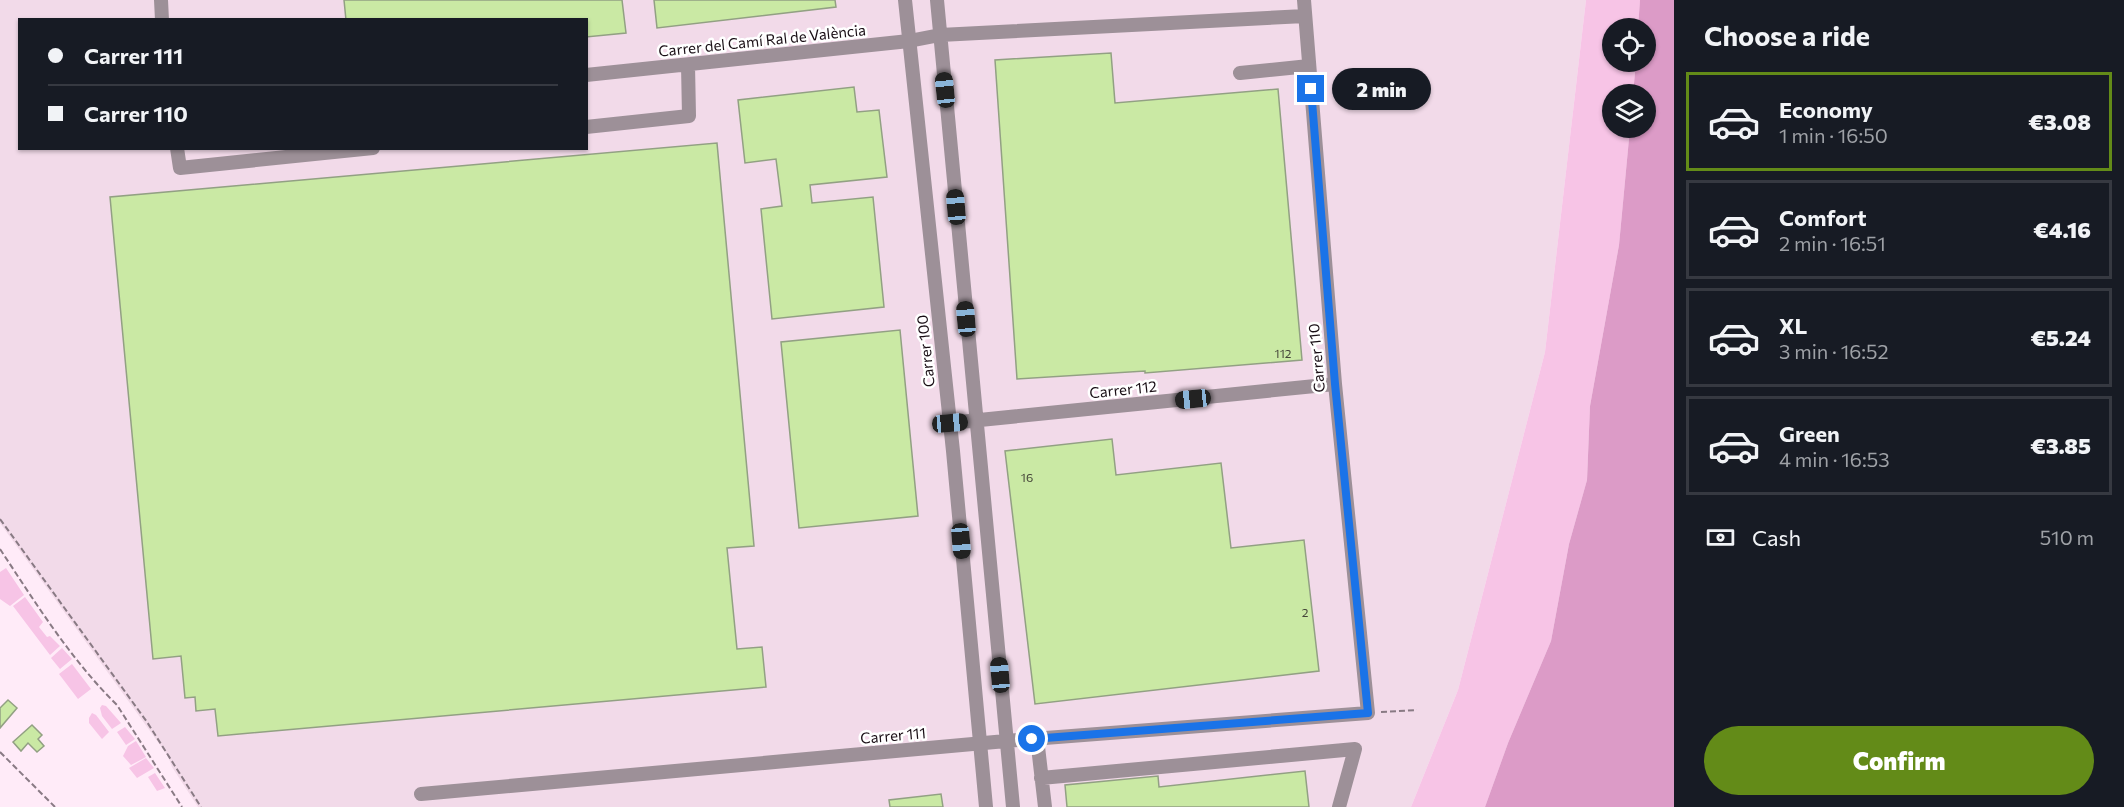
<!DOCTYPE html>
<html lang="en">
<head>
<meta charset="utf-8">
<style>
	body { margin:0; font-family:Commissioner,sans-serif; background:#20242c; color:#f1f3f6; height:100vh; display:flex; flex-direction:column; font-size:22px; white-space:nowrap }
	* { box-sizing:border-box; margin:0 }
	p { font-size:20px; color:#9ea1a6 }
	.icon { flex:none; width:33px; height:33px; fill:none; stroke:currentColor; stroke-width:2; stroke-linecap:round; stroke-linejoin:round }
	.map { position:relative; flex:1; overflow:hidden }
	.details { display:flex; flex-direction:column; background:#171b24; width:450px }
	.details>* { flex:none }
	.banner { position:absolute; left:18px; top:18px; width:570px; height:132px; border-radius:0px; box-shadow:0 2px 4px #0004; display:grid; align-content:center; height:132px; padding:0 30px; background:#171b24 }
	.buttons { position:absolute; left:1602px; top:18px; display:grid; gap:12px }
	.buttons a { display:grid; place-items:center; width:54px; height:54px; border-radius:50%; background:#171b24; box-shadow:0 2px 4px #0004; font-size:30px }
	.end { position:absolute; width:27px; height:27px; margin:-14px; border:8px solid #1a73e8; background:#fff; box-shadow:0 0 0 3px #fff }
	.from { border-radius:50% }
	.bubble { position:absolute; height:42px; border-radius:21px; background:#171b24; box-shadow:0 2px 4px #0004; font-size:20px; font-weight:800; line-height:42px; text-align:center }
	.car { position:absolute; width:18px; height:36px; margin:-18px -9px; border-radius:8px; box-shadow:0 0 4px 2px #0007; background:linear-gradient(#222 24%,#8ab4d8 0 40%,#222 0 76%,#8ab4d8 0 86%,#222 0) }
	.banner b { display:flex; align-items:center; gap:21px; height:57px; font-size:22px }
	.banner b+b { border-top:2px solid #363941 }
	.banner i { width:15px; height:15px; background:#f1f3f6 }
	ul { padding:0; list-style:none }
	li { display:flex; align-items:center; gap:18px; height:99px; margin:0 12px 9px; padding:0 18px; border:3px solid #363941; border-radius:0px }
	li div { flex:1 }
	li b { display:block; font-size:22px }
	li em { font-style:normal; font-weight:800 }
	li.current { border-color:#638b18 }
	li>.icon { width:54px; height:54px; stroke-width:1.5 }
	h2 { padding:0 30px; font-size:27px; line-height:72px }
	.pay { display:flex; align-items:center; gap:15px; height:66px; padding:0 30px; font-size:22px }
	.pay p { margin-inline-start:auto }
	.cta { display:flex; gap:12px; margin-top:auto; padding:12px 30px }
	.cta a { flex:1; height:69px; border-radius:36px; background:#638b18; color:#fff; font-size:24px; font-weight:800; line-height:69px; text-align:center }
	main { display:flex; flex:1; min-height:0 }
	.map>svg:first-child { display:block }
	.built { fill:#f2dae9; fill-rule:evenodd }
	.green { fill:#f7c4e6 }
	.water { fill:#dc9bc7 }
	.building { fill:#cae9a4; stroke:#92a083; stroke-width:1.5 }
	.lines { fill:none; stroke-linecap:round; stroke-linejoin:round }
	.path { stroke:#897a84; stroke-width:2; stroke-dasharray:6 3; stroke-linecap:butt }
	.minor { stroke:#9d9098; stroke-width:14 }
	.route { stroke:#1a73e8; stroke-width:8 }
	.labels { text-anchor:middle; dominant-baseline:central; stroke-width:5; stroke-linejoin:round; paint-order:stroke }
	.number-label { font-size:12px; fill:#454539 }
	.street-label { font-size:15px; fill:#190e15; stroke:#fff }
</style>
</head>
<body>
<main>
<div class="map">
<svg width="1674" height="807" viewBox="0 0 1674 807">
	<rect width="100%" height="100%" fill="#ffebf8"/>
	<!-- built -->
	<path class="built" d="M0,0H1586L1545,352L1458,690L1411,807H198L172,767L168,756L0,523ZM20,20H586V148H20Z"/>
	<!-- green -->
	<path class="green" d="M1586,0H1640L1638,28H1612V62H1636L1633,94H1612V128H1630L1619,245L1590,406L1587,480L1569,544L1551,641L1508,743L1485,807H1411L1458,690L1545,352Z
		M6,568L24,595L10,606L0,599V572Z
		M25,597L43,622L39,627L47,637L50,636L60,646L50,655L13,606Z
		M62,648L72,659L60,669L51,658Z
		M72,664L91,689L78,699L59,674Z
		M102,705L106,706L121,723L112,729L102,716L100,708Z
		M92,713L96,715L109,732L102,739L89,723V718Z
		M125,727L135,739L126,745L117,732Z
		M136,741L146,757L131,765L123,756L128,746Z
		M146,758L154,768L137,778L129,768Z
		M155,773L165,788L157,791L148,777Z"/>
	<!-- water -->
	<path class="water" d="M1640,0H1674V807H1485L1508,743L1551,641L1569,544L1587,480L1590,406L1619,245L1630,128H1646V94H1633L1636,62H1646V28H1638Z"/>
	<!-- building -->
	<path class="building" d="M344,0H622L626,33L586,37V20H346Z
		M654,0H835L836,7L657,28Z
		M1111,53L1115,103L1278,89L1302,360L1145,373V371L1017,379L995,60Z
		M854,87L857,112L879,110L887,177L810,185L812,203L873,197L884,307L772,319L761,209L782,206L776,159L745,163L738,100Z
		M717,143L754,546L727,548L737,649L762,647L766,687L218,736L215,709L196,711L195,697L185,698L181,656L153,659L110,197Z
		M900,330L918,516L799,528L781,342Z
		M1112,439L1116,475L1221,463L1231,548L1304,540L1319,671L1035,704L1005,451Z
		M8,700L17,708L0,728V708Z
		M32,725L42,735L38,739L44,746L37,752L28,743L21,751L13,742Z
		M1305,771L1309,807H1067L1065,785L1158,776L1159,787Z
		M941,794L943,807H890L889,800Z"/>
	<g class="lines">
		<!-- path -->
		<path class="path" d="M0,519L147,722L201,807
			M0,549C35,602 71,660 117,705L182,807
			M1381,712L1417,710
			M0,752L55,807"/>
		<!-- minor -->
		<path class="minor" d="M161,0L162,20
			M905,0L953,451L986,807
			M937,0L1013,807
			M1240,73L1309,66
			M586,75L909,41L940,35L1305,16
			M586,127L689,116L688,65
			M177,148L180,168L373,148
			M950,423L1335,384
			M1037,738L1045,807
			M1041,778L1355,749L1339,807
			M421,794L1006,741L1368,713L1335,384L1304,0"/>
	</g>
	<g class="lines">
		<!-- route -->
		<path class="route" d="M1032,739L1368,713L1335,384L1311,89"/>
	</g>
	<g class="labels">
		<!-- number labels -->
		<g class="number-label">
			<text x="1283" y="353">112</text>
			<text x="1027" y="477">16</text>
			<text x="1305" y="612">2</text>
		</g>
		<!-- street labels -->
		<g class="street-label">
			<text transform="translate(762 40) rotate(-6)">Carrer del Camí Ral de València</text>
			<text transform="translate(925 351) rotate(-96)">Carrer 100</text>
			<text transform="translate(1316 358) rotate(-95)">Carrer 110</text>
			<text transform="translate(1123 389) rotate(-6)">Carrer 112</text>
			<text transform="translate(893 735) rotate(-5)">Carrer 111</text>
		</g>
	</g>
</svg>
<div class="buttons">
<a><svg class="icon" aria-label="locate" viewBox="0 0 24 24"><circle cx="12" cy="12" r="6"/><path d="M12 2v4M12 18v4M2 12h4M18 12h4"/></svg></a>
<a><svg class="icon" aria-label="layers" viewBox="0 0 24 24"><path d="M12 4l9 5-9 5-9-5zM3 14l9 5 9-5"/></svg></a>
</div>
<i class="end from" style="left:1032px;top:739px"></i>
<i class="end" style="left:1311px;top:89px"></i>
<div class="bubble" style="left:1332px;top:68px;width:99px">2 min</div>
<i class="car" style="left:945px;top:90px;rotate:354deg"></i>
<i class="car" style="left:956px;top:207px;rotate:355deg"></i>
<i class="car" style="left:966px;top:319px;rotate:355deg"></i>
<i class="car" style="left:1193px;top:399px;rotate:264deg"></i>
<i class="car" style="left:950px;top:423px;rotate:85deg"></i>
<i class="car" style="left:961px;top:541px;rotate:175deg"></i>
<i class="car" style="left:1000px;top:675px;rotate:355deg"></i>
<div class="banner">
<b><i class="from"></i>Carrer 111</b>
<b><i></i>Carrer 110</b>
</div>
</div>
<section class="details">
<h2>Choose a ride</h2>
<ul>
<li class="current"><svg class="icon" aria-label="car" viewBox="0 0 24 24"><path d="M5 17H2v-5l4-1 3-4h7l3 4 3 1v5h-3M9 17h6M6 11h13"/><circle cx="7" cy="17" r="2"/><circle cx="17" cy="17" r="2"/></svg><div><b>Economy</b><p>1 min · 16:50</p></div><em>€3.08</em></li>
<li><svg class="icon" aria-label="car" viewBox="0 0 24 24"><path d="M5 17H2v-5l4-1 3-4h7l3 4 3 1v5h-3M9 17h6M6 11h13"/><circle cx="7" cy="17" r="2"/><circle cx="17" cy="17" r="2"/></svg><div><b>Comfort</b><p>2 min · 16:51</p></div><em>€4.16</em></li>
<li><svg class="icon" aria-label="car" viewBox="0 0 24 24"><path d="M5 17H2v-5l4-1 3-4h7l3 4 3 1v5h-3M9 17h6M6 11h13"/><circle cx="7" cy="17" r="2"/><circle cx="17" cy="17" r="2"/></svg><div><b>XL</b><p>3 min · 16:52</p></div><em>€5.24</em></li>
<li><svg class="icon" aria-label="car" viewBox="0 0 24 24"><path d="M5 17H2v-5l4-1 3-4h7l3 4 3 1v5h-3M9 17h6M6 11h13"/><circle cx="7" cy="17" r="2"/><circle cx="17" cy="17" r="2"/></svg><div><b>Green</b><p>4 min · 16:53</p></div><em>€3.85</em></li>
</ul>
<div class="pay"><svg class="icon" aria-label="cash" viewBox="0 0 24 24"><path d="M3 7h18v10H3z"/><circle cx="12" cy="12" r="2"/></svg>Cash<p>510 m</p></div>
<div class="cta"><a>Confirm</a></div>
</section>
</main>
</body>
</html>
